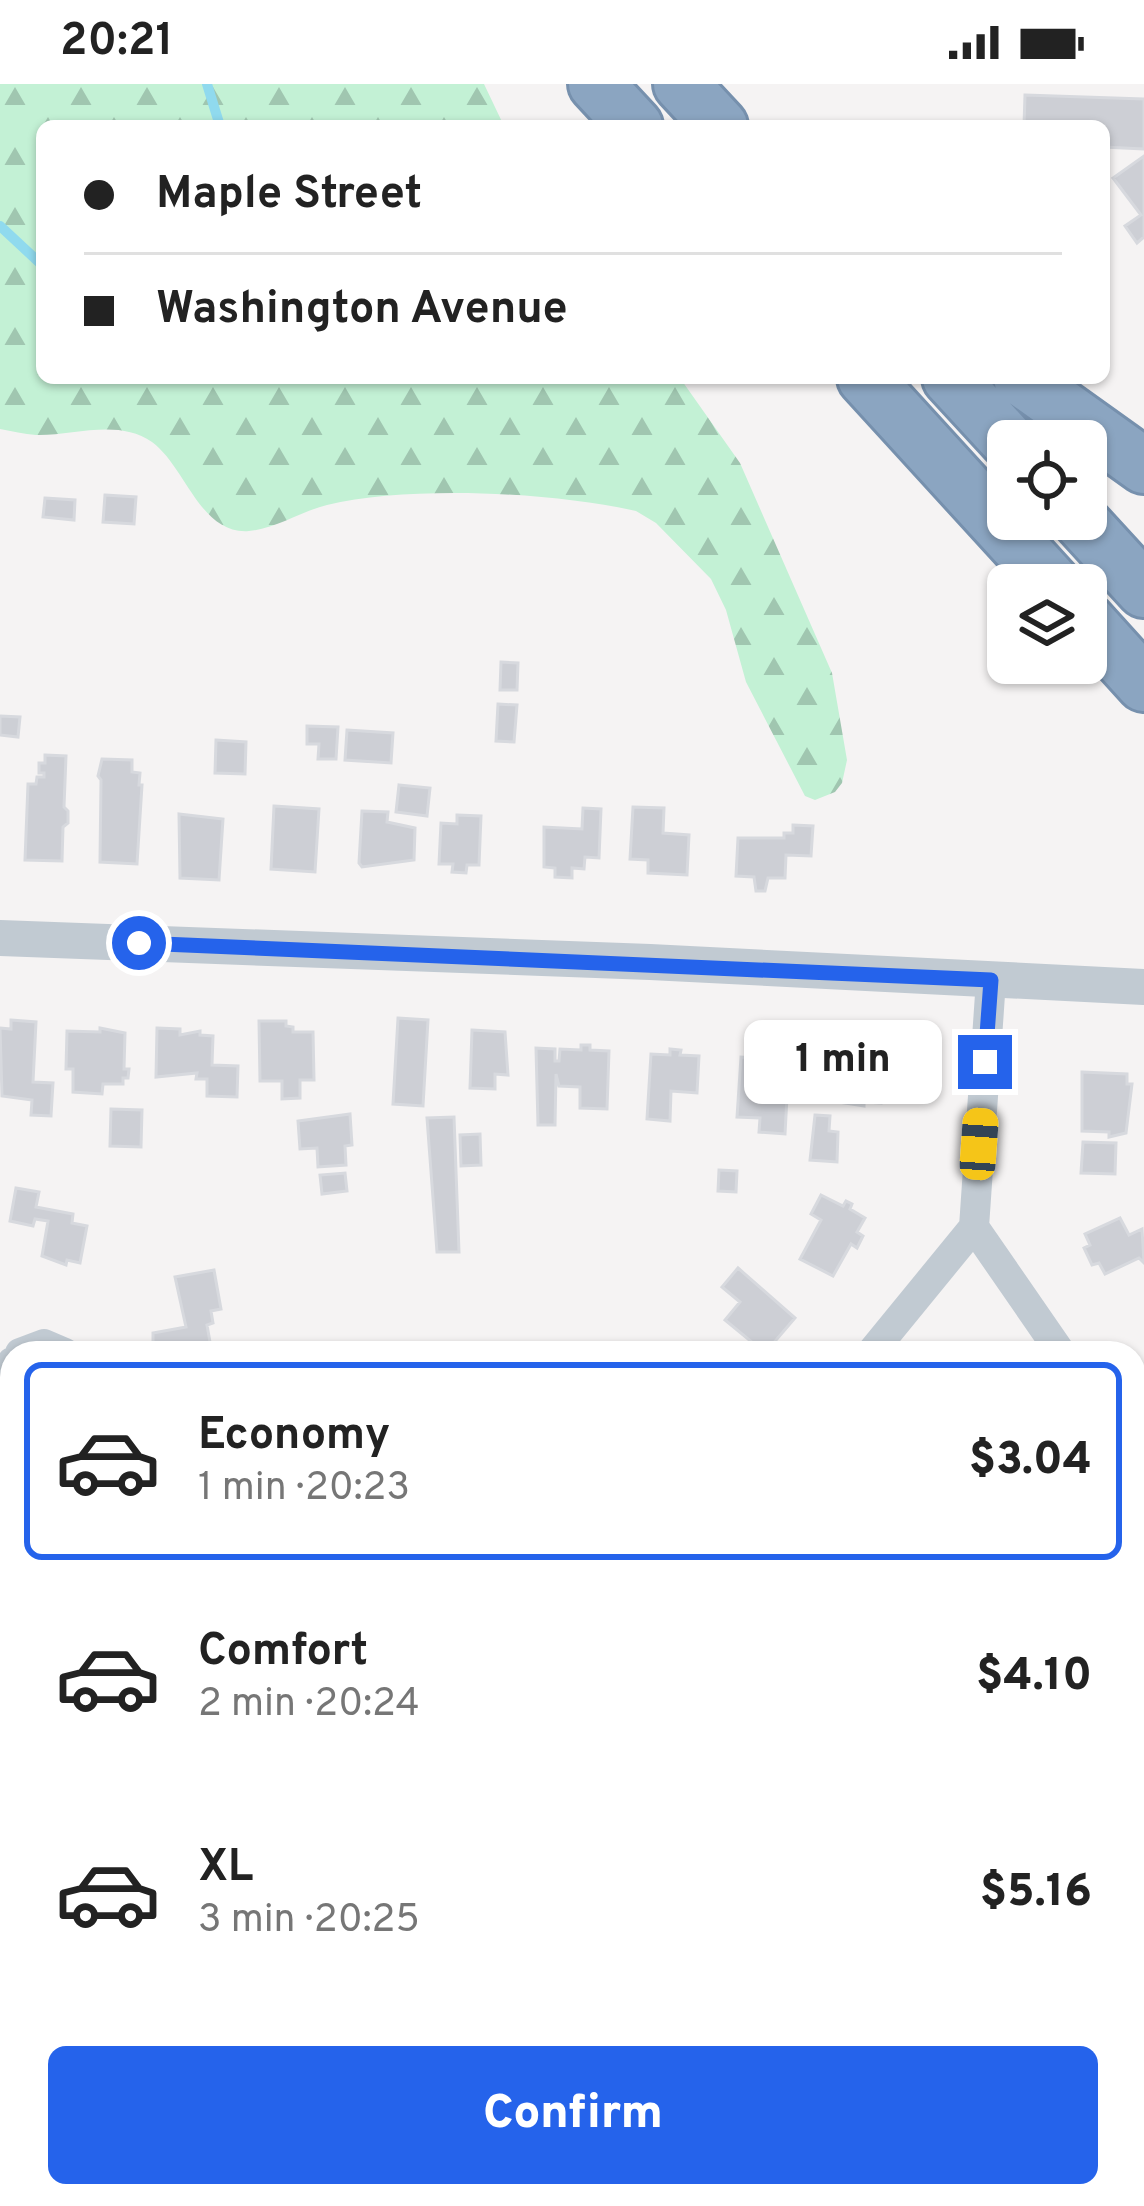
<!DOCTYPE html>
<html lang="en">
<head>
<meta charset="utf-8">
<style>
	body { margin:0; font-family:Overpass,sans-serif; background:#f6f6f6; color:#222; height:100vh; display:flex; flex-direction:column; font-size:45px; white-space:nowrap }
	* { box-sizing:border-box; margin:0 }
	p { font-size:39px; color:#767676 }
	.icon { flex:none; width:66px; height:66px; fill:none; stroke:currentColor; stroke-width:2; stroke-linecap:round; stroke-linejoin:round }
	.map { position:relative; flex:1; overflow:hidden }
	.side { position:absolute; left:0px; top:1257px; width:1146px; height:867px; display:flex; flex-direction:column; background:#fff; border-radius:36px 36px 0 0; box-shadow:0 3px 9px #0004 }
	.side>* { flex:none }
	.hud { position:absolute; left:36px; top:36px; width:1074px; height:264px; border-radius:18px; box-shadow:0 3px 9px #0004; display:grid; align-content:center; height:264px; padding:0 48px; background:#fff }
	.buttons { position:absolute; left:987px; top:336px; display:grid; gap:24px }
	.buttons a { display:grid; place-items:center; width:120px; height:120px; border-radius:18px; background:#fff; box-shadow:0 3px 9px #0004; font-size:60px }
	.end { position:absolute; width:54px; height:54px; margin:-27px; border:15px solid #2563eb; background:#fff; box-shadow:0 0 0 6px #fff }
	.from { border-radius:50% }
	.bubble { position:absolute; height:84px; border-radius:18px; background:#fff; box-shadow:0 3px 9px #0004; font-size:39px; font-weight:800; line-height:84px; text-align:center }
	.car { position:absolute; width:36px; height:72px; margin:-36px -18px; border-radius:15px; box-shadow:0 0 9px 3px #0007; background:linear-gradient(#f5c518 24%,#345 0 40%,#f5c518 0 76%,#345 0 86%,#f5c518 0) }
	.hud b { display:flex; align-items:center; gap:42px; height:114px; font-size:45px }
	.hud b+b { border-top:3px solid #e0e0e0 }
	.hud i { width:30px; height:30px; background:#222 }
	ul { padding:21px 0 0; list-style:none }
	li { display:flex; align-items:center; gap:36px; height:198px; margin:0 24px 18px; padding:0 24px; border:6px solid transparent; border-radius:18px }
	li div { flex:1 }
	li b { display:block; font-size:45px }
	li em { font-style:normal; font-weight:800 }
	li.current { border-color:#2563eb }
	li>.icon { width:108px; height:108px; stroke-width:1.5 }
	.button { display:flex; gap:24px; margin-top:auto; padding:24px 48px }
	.button a { flex:1; height:138px; border-radius:18px; background:#2563eb; color:#fff; font-size:48px; font-weight:800; line-height:138px; text-align:center }
	.status { display:flex; justify-content:space-between; align-items:center; height:84px; padding:0 60px; background:#fff; direction:ltr }
	.status svg { height:33px; fill:currentColor }
	.map>svg:first-child { display:block }
	.forest { fill:url(#forest-firs) }
	.lines { fill:none; stroke-linecap:round; stroke-linejoin:round }
	.stream { stroke:#90daee; stroke-width:10 }
	.building { fill:#cdcfd5; stroke:#d7d9de; stroke-width:3 }
	.motorway-casing { stroke:#7690ad; stroke-width:60 }
	.minor { stroke:#c1cad2; stroke-width:30 }
	.tertiary { stroke:#c1cad2; stroke-width:36 }
	.motorway { stroke:#8ba5c1; stroke-width:54 }
	.route { stroke:#2563eb; stroke-width:15 }
</style>
</head>
<body>
<div class="status"><b>20:21</b><svg viewBox="0 0 49 12"><path d="M0 12V9h3v3zM5 12V6h3v6zM10 12V3h3v9zM15 12V0h3v12zM26 1h20v11H26zM47 4h2v5h-2z"/></svg></div>
<div class="map">
<svg width="1144" height="2122" viewBox="0 0 1144 2122">
	<defs>
		<pattern id="forest-firs" width="22" height="20" patternUnits="userSpaceOnUse" patternTransform="scale(3)"><rect width="22" height="20" fill="#c3f1d5"/><path d="M5 1l3.5 6h-7zM16 11l3.5 6h-7z" fill="#a0c6b0"/></pattern>
	</defs>
	<rect width="100%" height="100%" fill="#f5f3f3"/>
	<!-- forest -->
	<path class="forest" d="M0,0H484L504,42H42V294H680L740,379L832,589L847,676L842,699L835,708L815,716L805,712L746,598L726,526L711,495L656,439L636,427C552,408 410,401 327,421C302,427 275,445 249,447C200,451 186,383 152,358C118,334 73,352 36,351C24,350 12,347 0,345Z"/>
	<g class="lines">
		<!-- stream -->
		<path class="stream" d="M207,0L220,42
			M0,142L42,181"/>
	</g>
	<!-- building -->
	<path class="building" d="M1025,11L1144,15V65L1104,63V42H1024Z
		M1144,72V153L1137,159L1125,142L1141,131L1113,94Z
		M105,411L136,413L134,440L103,438Z
		M45,414L75,416L74,436L43,433Z
		M501,578L518,579L517,606H500Z
		M498,620L517,621L514,658L496,657Z
		M0,632L20,633L18,653L0,651Z
		M307,642L338,643L336,675H318L319,660H307Z
		M347,646L393,649L391,679L345,676Z
		M216,656L246,658L245,690L215,689Z
		M45,671L66,672L64,723L68,727V739L63,743L62,777L25,776L28,700H36L37,693H44V689H39V679H45Z
		M102,675L132,676V688L140,689L139,701H142L137,780L100,778L101,696L98,692Z
		M399,701L430,704L427,732L396,728Z
		M274,722L319,725L315,788L271,785Z
		M633,723L664,724L663,749L689,751L687,791L648,789V776L630,775Z
		M583,724L601,725L599,774L585,773L584,785L572,784V794L555,793V784L544,783V743L582,745Z
		M362,727L388,728L387,738L415,744L414,776L362,783L359,779Z
		M179,730L223,735L219,796L180,794Z
		M457,731L481,732L479,781H467L466,789L452,788L453,780H439L441,739L457,740Z
		M793,741L813,742L811,772L786,771L785,794H768L765,807H756L754,793L736,792L738,754H784V749H793Z
		M398,934L428,936L423,1022L393,1020Z
		M11,936L36,938L33,998L53,999L51,1032L31,1031L32,1016L2,1012L0,944L11,945Z
		M259,937H286V942L293,943V948H313L314,996H300V1014L282,1015V997H260Z
		M100,944L125,949L124,985H129L128,994H123V1000H103L102,1010L73,1008V985H66L67,947L100,948Z
		M157,944L180,945V951L200,947V951L213,952L212,981L238,982L237,1013L207,1012V995H196L197,989L156,993Z
		M472,946L505,948L508,991L495,990V1005L470,1004Z
		M581,961H590V966L609,967L607,1025L580,1024V1003L559,1002L556,990L555,1041H538L536,964L555,965V977H559L560,965L581,966Z
		M670,965L681,966L680,971L699,972L697,1009L671,1007L670,1037L647,1035L651,970L670,971Z
		M758,966L771,967V975L789,976L785,1050L759,1048L760,1034L737,1033L741,973L758,974Z
		M834,973L883,975L881,1019L864,1018V1022L832,1017Z
		M1082,988L1127,990V1000H1132L1126,1049L1109,1053V1048L1082,1047Z
		M111,1025L142,1026L141,1063L110,1062Z
		M350,1030L352,1061L345,1062L346,1081L318,1083L317,1064L300,1065L298,1037Z
		M815,1031L830,1032L829,1047L838,1048L837,1078L810,1076Z
		M454,1033L459,1168H437L427,1034Z
		M480,1050L481,1081L461,1082L460,1051Z
		M1083,1058L1116,1059L1115,1090L1081,1089Z
		M719,1086L737,1087L736,1108L718,1107Z
		M345,1089L347,1107L322,1110L320,1091Z
		M16,1104L39,1108L36,1123L73,1130L72,1139L87,1142L80,1179L67,1176L66,1181L42,1172L48,1137L35,1135L33,1142L10,1137Z
		M821,1111L843,1122L846,1117L852,1120L850,1125L865,1134L857,1148L863,1152L857,1164L851,1160L833,1192L800,1175L821,1136L811,1130Z
		M1120,1134L1129,1151L1142,1145L1144,1179L1139,1174L1105,1190L1099,1179L1092,1181L1084,1164L1090,1161L1085,1150Z
		M738,1184L795,1234L765,1269L725,1236L740,1218L722,1203Z
		M214,1186L221,1225L211,1227L213,1239L207,1241L210,1258L194,1261L195,1269H153V1249L186,1243L175,1193Z
		M8,1623L12,1624V1670L0,1654L1,1628Z
		M9,2099L12,2112H33L34,2122H0V2102Z
		M76,2112H136L137,2119L77,2122Z
		M450,2112H495L485,2122H440Z
		M562,2112H609L611,2113L604,2122H555Z
		M791,2112H832L828,2122H787Z"/>
	<g class="lines">
		<defs>
			<path id="motorway" d="M596,0L635,42
				M681,0L720,42
				M865,294L1054,501
				M950,294L1008,357
				M1021,294L1144,382
				M1079,435L1144,506
				M1086,536L1144,600"/>
		</defs>
		<!-- motorway casing -->
		<use href="#motorway" class="motorway-casing"/>
		<!-- minor -->
		<path class="minor" d="M991,896L974,1143L1061,1269
			M20,1269L44,1260L65,1269
			M871,1269L974,1143
			M12,1278L8,1293L12,1312
			M1134,1386L1144,1422
			M0,1526L12,1513
			M1134,1775L1144,1558
			M0,2019L12,2018
			M698,2122L703,2112
			M1118,2122L1119,2112"/>
		<!-- tertiary -->
		<path class="tertiary" d="M0,854L650,878L1144,903"/>
		<!-- motorway -->
		<use href="#motorway" class="motorway"/>
	</g>
	<g class="lines">
		<!-- route -->
		<path class="route" d="M139,859L991,896L985,978"/>
	</g>
</svg>
<div class="buttons">
<a><svg class="icon" aria-label="locate" viewBox="0 0 24 24"><circle cx="12" cy="12" r="6"/><path d="M12 2v4M12 18v4M2 12h4M18 12h4"/></svg></a>
<a><svg class="icon" aria-label="layers" viewBox="0 0 24 24"><path d="M12 4l9 5-9 5-9-5zM3 14l9 5 9-5"/></svg></a>
</div>
<i class="end from" style="left:139px;top:859px"></i>
<i class="end" style="left:985px;top:978px"></i>
<div class="bubble" style="left:744px;top:936px;width:198px">1 min</div>
<i class="car" style="left:979px;top:1060px;rotate:4deg"></i>
<div class="hud">
<b><i class="from"></i>Maple Street</b>
<b><i></i>Washington Avenue</b>
</div>
<section class="side">
<ul>
<li class="current"><svg class="icon" aria-label="car" viewBox="0 0 24 24"><path d="M5 17H2v-5l4-1 3-4h7l3 4 3 1v5h-3M9 17h6M6 11h13"/><circle cx="7" cy="17" r="2"/><circle cx="17" cy="17" r="2"/></svg><div><b>Economy</b><p>1 min · 20:23</p></div><em>$3.04</em></li>
<li><svg class="icon" aria-label="car" viewBox="0 0 24 24"><path d="M5 17H2v-5l4-1 3-4h7l3 4 3 1v5h-3M9 17h6M6 11h13"/><circle cx="7" cy="17" r="2"/><circle cx="17" cy="17" r="2"/></svg><div><b>Comfort</b><p>2 min · 20:24</p></div><em>$4.10</em></li>
<li><svg class="icon" aria-label="car" viewBox="0 0 24 24"><path d="M5 17H2v-5l4-1 3-4h7l3 4 3 1v5h-3M9 17h6M6 11h13"/><circle cx="7" cy="17" r="2"/><circle cx="17" cy="17" r="2"/></svg><div><b>XL</b><p>3 min · 20:25</p></div><em>$5.16</em></li>
</ul>
<div class="button"><a>Confirm</a></div>
</section>
</div>
</body>
</html>
